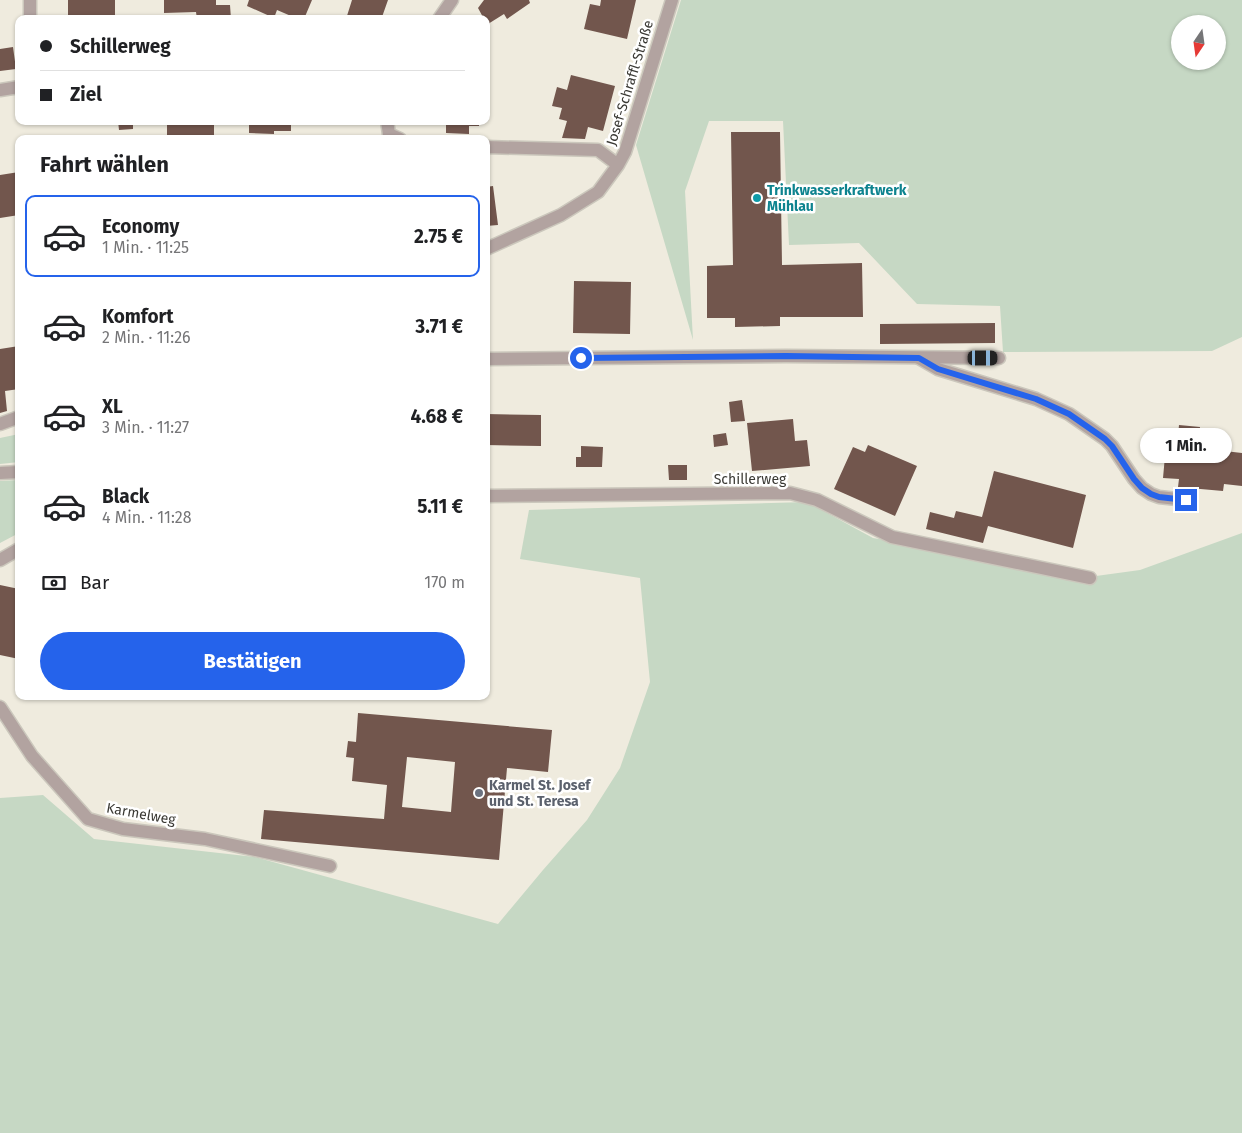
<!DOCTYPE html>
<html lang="de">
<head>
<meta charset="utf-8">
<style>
	body { margin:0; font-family:"Fira Sans",sans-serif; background:#f2f2f2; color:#202124; height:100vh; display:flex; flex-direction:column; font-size:19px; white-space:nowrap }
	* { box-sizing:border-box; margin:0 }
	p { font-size:16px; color:#757577 }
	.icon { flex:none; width:28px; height:28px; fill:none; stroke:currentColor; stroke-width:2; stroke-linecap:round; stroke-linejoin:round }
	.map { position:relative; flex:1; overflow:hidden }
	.drawer { position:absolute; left:15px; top:135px; width:475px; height:565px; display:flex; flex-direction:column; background:#fff; border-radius:10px; box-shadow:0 1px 4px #0004 }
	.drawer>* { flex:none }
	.hud { position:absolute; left:15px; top:15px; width:475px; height:110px; border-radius:10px; box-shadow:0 1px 4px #0004; display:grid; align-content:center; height:110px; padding:0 25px; background:#fff }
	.needle { width:32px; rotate:193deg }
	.fabs { position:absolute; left:1171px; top:15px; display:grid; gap:10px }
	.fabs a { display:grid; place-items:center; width:55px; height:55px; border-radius:50%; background:#fff; box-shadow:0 1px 4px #0004; font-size:25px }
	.end { position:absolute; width:22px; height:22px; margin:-11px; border:6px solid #2563eb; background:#fff; box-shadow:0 0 0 2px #fff }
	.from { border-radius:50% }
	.bubble { position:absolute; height:35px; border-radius:18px; background:#fff; box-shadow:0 1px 4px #0004; font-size:16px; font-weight:700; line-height:35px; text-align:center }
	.car { position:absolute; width:15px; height:30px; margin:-15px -8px; border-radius:6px; box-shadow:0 0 4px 1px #0007; background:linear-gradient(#222 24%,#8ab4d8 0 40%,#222 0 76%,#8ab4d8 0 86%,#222 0) }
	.hud b { display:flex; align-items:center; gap:18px; height:48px; font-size:19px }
	.hud b+b { border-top:1px solid #e0e0e0 }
	.hud i { width:12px; height:12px; background:#202124 }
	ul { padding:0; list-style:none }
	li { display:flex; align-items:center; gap:15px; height:82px; margin:0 10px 8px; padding:0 15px; border:2px solid transparent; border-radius:10px }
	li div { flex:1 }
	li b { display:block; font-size:19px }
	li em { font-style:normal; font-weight:700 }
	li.current { border-color:#2563eb }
	li>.icon { width:45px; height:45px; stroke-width:1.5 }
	h2 { padding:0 25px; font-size:22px; line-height:60px }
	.pay { display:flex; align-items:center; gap:12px; height:55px; padding:0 25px; font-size:19px }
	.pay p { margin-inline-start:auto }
	.button { display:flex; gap:10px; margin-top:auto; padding:10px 25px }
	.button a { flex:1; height:58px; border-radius:30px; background:#2563eb; color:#fff; font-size:20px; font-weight:700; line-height:58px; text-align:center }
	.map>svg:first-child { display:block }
	.green { fill:#c6d8c4; fill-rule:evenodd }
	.building { fill:#72564d; fill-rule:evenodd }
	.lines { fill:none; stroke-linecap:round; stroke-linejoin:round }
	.service-casing { stroke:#cbc7bc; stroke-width:15 }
	.minor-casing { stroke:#cbc7bc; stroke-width:15 }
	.service { stroke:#b2a3a0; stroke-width:12 }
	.minor { stroke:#b2a3a0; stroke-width:12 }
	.route { stroke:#2563eb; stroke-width:6 }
	.culture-dot { fill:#0f9aa8; stroke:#fff; stroke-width:2 }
	.worship-dot { fill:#6b7280; stroke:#fff; stroke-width:2 }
	.labels { text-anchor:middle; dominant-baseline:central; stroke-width:5; stroke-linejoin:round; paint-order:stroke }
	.street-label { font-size:14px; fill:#3a3934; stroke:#fff }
	.culture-label { font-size:14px; font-weight:bold; fill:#0d838f; stroke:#fff; text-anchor:start }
	.worship-label { font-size:14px; font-weight:bold; fill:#5b616d; stroke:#fff; text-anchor:start }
</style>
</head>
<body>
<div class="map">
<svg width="1242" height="1133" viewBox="0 0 1242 1133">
	<rect width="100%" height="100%" fill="#efebde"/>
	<!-- green -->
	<path class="green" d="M681,0H1242V337L1212,351L1003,352L1000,306L917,304L859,243L789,245L783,121H709L685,191L693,340L636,145ZM1180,24H1218V61H1180Z
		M19,434V462L0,464V438Z
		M19,480V533L0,543V481Z
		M807,502L873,538L1096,576L1140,570L1242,533V1133H0V798L43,795L94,839L255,857L498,924L543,870L587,820L620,768L650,682L640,578L520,559L529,510Z"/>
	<!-- building -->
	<path class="building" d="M68,0H115V19H68Z
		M164,0H216V5H230L231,19H197L196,12L164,13Z
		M249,0H312L304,19H298L277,10L274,18L247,6Z
		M352,0H388L382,17L386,19H346Z
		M484,0H529L530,3L507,19L504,14L488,24L486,19H484L478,8Z
		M601,0H636L627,39L584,29L590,4L600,6Z
		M13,47L16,69L0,71V49Z
		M571,75L615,86L603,131L588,127L585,139L562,138L567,121L559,119L562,108L552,106L557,87L567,90Z
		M118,121H133V129L119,130Z
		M167,121H214V138H167Z
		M249,121H291V131H274V134L249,133Z
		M437,121H479V126H469V134L446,133V125L436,124Z
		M731,132H780L782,265L862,263L863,317H780V326L735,327V318H707V266L733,265Z
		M19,172V215L0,218V175Z
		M493,186L498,225L486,226V187Z
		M574,281L631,282L630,334L573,333Z
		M995,323V343L880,344V324Z
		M19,346V389L5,391L7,411L0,413V349Z
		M742,400L745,421L731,422L729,402Z
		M486,414L541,415V446L486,445Z
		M793,419L795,441L807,440L810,466L752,471L747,423Z
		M1179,425L1200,427L1198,448L1242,453V486L1224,484L1223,491L1178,487L1179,479L1163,478L1166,445L1177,446Z
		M726,433L728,445L714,447L713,435Z
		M868,445L917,466L895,516L834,489L853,447L865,452Z
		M581,446L603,447L602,467H576V457H581Z
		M668,465H687V480H669Z
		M994,471L1086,495L1073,548L988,526L983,543L926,529L930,512L954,518L956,511L982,517Z
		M0,585L19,589V659L0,655Z
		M358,713L552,730L548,772L507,768L499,860L261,839L264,810L384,819L387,785L352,781L354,758L346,757L348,741L356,742ZM407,757L455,762L451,812L402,807Z"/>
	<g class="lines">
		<defs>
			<path id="service" d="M919,358L938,369L1036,399L1069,414L1105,439L1112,446L1134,479L1142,488L1151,494L1159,497L1186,500
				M0,707L32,756L88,819L123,829L205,839L330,866"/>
			<path id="minor" d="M30,0V19
				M439,19L452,0
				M0,90L19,87
				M387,121L389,134L400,139
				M486,147L598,150L618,165
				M486,249L561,215L598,192L618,165L625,152L672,0
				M486,359L786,356L999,358
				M0,424L19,417
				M0,473L19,472
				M486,496L790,493L817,500L892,537L1090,578
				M0,560L19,549"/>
		</defs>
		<!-- service casing -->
		<use href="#service" class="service-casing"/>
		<!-- minor casing -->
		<use href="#minor" class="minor-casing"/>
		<!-- service -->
		<use href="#service" class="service"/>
		<!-- minor -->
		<use href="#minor" class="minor"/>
	</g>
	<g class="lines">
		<!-- route -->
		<path class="route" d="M581,358L786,356L919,358L938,369L1036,399L1069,414L1105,439L1112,446L1134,479L1142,488L1151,494L1159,497L1186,500"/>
	</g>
	<!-- markers -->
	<circle class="culture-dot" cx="757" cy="198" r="5"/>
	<circle class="worship-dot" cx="479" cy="793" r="5"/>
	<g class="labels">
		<!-- street labels -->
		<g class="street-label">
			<text transform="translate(630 83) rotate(-73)">Josef-Schraffl-Straße</text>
			<text x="750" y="479">Schillerweg</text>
			<text transform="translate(141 814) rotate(10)">Karmelweg</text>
		</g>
		<!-- culture labels -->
		<g class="culture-label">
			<text x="767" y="190">Trinkwasserkraftwerk<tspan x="767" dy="16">Mühlau</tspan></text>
		</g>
		<!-- worship labels -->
		<g class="worship-label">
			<text x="489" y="785">Karmel St. Josef<tspan x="489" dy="16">und St. Teresa</tspan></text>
		</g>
	</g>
</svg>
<div class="fabs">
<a><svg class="needle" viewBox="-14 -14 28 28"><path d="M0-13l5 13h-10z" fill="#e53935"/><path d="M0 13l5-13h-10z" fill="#757577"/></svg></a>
</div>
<i class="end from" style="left:581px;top:358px"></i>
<i class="end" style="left:1186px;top:500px"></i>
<div class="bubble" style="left:1140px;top:428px;width:92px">1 Min.</div>
<i class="car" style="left:983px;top:358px;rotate:90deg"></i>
<div class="hud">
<b><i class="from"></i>Schillerweg</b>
<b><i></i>Ziel</b>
</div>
<section class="drawer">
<h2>Fahrt wählen</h2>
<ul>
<li class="current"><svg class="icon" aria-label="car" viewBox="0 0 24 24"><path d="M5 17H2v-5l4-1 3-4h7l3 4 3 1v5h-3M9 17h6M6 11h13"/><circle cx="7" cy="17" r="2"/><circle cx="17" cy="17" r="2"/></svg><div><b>Economy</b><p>1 Min. · 11:25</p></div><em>2.75 €</em></li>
<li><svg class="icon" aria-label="car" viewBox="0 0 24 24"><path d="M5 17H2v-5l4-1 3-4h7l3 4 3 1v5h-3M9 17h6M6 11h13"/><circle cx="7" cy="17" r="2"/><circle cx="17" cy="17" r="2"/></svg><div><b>Komfort</b><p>2 Min. · 11:26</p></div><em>3.71 €</em></li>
<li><svg class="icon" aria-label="car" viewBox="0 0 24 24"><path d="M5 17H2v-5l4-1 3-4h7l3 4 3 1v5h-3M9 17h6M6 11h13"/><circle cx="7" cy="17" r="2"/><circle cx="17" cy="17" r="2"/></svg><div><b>XL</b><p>3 Min. · 11:27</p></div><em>4.68 €</em></li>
<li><svg class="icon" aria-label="car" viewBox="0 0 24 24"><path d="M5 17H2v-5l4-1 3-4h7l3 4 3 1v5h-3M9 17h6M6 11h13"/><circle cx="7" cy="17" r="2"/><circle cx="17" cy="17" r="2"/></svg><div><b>Black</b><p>4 Min. · 11:28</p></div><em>5.11 €</em></li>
</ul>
<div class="pay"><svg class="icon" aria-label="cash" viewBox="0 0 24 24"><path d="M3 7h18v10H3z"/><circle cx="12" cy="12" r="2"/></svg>Bar<p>170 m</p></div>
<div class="button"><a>Bestätigen</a></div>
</section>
</div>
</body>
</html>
